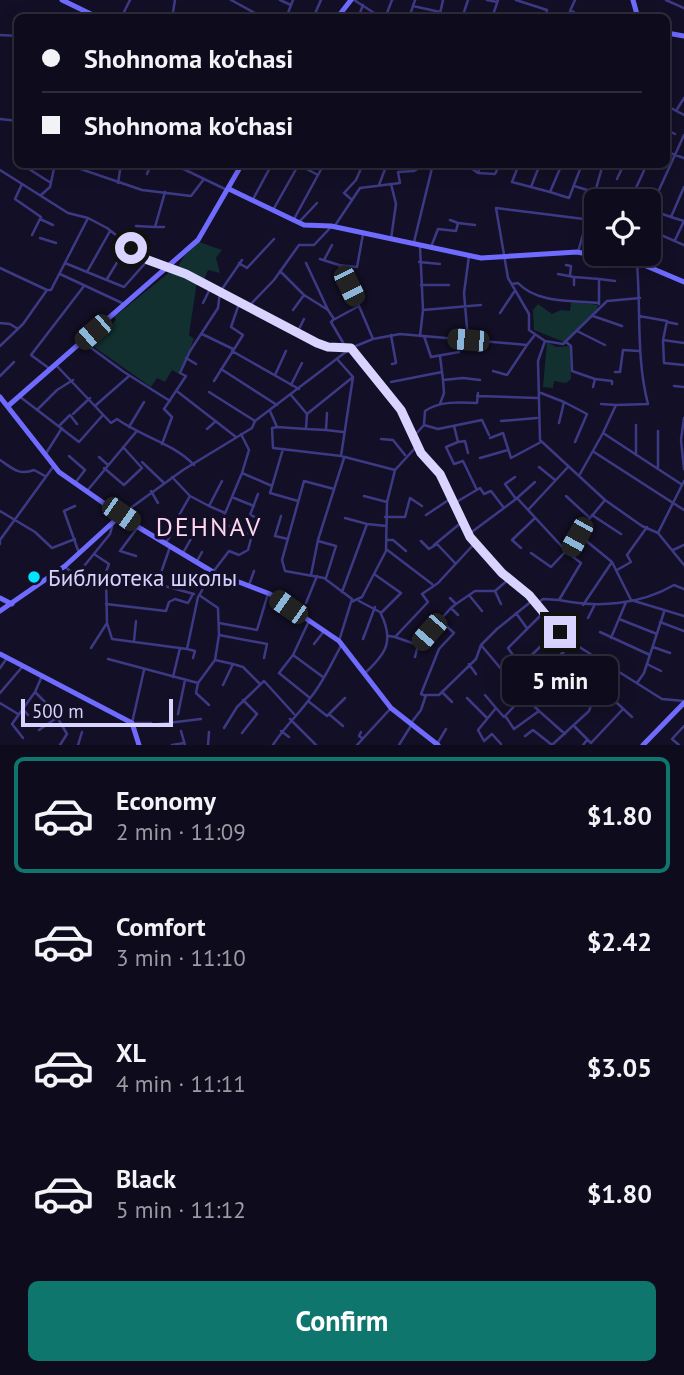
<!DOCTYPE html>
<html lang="en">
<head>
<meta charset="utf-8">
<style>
	body { margin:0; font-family:"PT Sans",sans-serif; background:#1c1929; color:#f1f3f6; height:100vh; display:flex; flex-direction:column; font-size:26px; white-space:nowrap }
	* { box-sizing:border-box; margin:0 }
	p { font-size:23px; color:#9b9ba3 }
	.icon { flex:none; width:38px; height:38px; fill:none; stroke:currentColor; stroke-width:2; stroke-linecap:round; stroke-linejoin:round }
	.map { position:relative; height:745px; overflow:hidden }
	.sheet { display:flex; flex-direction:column; background:#0e0b1c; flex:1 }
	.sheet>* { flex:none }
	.banner { position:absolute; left:14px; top:14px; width:656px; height:154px; border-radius:10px; box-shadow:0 4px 18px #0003,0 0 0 2px #2e2b3b; display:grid; align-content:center; height:154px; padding:0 28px; background:#0e0b1c }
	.controls { position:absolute; left:584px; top:189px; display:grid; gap:14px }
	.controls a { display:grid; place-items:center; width:77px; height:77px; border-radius:10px; background:#0e0b1c; box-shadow:0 4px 18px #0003,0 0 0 2px #2e2b3b; font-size:35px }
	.scale { position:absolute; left:21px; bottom:18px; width:152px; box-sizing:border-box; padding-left:7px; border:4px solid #d9d4ff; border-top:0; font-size:19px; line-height:24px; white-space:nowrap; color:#d9d4ff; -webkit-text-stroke:5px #130f26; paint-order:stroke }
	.end { position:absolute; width:32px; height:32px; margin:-16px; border:9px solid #d9d4ff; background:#111; box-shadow:0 0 0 4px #111 }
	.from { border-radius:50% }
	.bubble { position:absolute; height:49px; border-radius:10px; background:#0e0b1c; box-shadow:0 4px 18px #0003,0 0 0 2px #2e2b3b; font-size:23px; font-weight:700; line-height:49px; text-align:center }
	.car { position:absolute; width:21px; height:42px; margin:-21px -10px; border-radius:9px; box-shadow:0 0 5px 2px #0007; background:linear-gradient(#222 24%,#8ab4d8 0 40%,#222 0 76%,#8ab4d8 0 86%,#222 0) }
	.banner b { display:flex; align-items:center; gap:24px; height:66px; font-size:26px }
	.banner b+b { border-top:2px solid #2e2b3b }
	.banner i { width:18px; height:18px; background:#f1f3f6 }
	ul { padding:12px 0 0; list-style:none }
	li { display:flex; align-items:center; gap:21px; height:116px; margin:0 14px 10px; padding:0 14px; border:4px solid transparent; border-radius:10px }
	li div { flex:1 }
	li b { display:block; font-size:26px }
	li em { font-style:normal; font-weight:700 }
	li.selected { border-color:#0f766e }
	li>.icon { width:63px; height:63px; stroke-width:1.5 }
	.cta { display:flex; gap:14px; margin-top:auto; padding:14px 28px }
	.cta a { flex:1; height:80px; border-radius:10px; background:#0f766e; color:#fff; font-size:28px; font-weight:700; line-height:80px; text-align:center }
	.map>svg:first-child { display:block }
	.green { fill:#12302f }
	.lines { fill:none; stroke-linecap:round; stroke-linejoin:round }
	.street { stroke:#3d3a85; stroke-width:2.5 }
	.secondary { stroke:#6f6bff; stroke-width:5 }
	.route { stroke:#d9d4ff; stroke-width:9 }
	.poi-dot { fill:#00e5ff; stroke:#130f26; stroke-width:2.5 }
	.labels { text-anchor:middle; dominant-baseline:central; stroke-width:7; stroke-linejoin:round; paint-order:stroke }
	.poi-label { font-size:23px; fill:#d9d4ff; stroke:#130f26; text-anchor:start }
	.quarter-label { font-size:26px; letter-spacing:2px; fill:#ffd6f0; stroke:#130f26 }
</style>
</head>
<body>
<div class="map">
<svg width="684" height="745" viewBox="0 0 684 745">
	<rect width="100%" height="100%" fill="#130f26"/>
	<!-- green -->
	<path class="green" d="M199,242L222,250L216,258L220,273L208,270L204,280L178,267L184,256Z
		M171,271L197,281L189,335L194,339L179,374L172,370L165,382L157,378L151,387L87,342L94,335L97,338L116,320L114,317Z
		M575,302L598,305L596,312L564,342L534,330L533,310L538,304L552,314L561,310L570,311L571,303Z
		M547,342L556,347L570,346L571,379L566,383L554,381L553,388L543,387Z"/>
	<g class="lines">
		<!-- street -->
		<path class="street" d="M231,0L264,18
			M280,0L291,5
			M354,0L382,18
			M487,0L497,2
			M516,0L547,10L545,18
			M666,0L684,8
			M413,6L440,12
			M121,18L130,0
			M172,18L175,0
			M286,18L293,0
			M313,18L321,0
			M358,18L363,5
			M385,18L392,0
			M409,18L415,0
			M439,18L443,0
			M462,18L468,0
			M492,18L498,0
			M573,18L574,12L570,11L575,0
			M0,35L18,36
			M667,67L670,68
			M667,106L684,115
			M676,111L684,98
			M0,119L18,121
			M667,130L675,134
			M667,152L684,158
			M17,163H18
			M21,164L51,183
			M66,164L142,190L191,196L204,179
			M173,164L227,190
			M297,164L318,175
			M465,164L478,173
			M481,164L478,173L495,174L500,164
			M519,164L512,182L550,192
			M562,164L550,192L569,198L582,164
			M0,170L68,213L88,218L107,228L148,260L186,274L317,343L328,347L351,348L401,410L421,453L440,474L464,528L502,573L529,595L573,643L662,699L684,701
			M147,174L151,164
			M617,179L624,164
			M118,183L121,164
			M22,184L15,199L41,217L32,235
			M379,185L387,164
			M574,186L594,192
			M531,187L540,164
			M684,187L671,217L684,221
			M41,195L50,187L55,164
			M351,199L344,193L356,180L363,164
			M252,201L272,164
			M630,201L647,164
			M590,204L597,206
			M273,210L299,164
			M651,210L671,217
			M649,212L684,135
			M40,219L53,225
			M294,219L324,164
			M584,219L496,208L508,278L529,314V330L545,341L538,361L540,440L605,500L642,526L658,533L684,565
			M300,221L317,203
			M458,223L475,225
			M136,226L155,227L165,192
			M155,227H164
			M334,227L360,188L400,183L398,172L414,171L427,164
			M649,227L652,231L684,245
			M40,238L56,243
			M391,239L396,204L391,184
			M675,240L684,221
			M649,241L652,231
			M414,242L433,164
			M431,247L438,229L456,231L458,223L450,220
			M578,252L603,164
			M320,259L339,265
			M324,260L332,245
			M419,262L440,264
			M65,263L87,272L110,231
			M239,263L247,268L274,239
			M306,263L328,310
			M640,264L646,254
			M566,265L571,266L570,275
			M0,268L47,290
			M280,271L304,295L328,310L334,319L331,322L345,346
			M87,272L124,287L148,260
			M60,274L122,303
			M558,274L574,277
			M107,279L127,246
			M512,284L518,283C538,304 572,300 599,303
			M421,285H449
			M574,285V277L599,279
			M203,303L210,289
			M599,304V279L615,281
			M249,306L274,280L299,245H314L331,227
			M359,306L339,265L357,267L363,234
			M293,310L304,295
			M423,310L481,305
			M500,313L514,292
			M593,316L622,326
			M639,316L667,321L663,340
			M335,319L359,306L373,339
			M667,322L677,324
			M0,323L10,324L18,329
			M577,331L605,345
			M297,333L304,319
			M202,334L233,349
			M391,335L396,363L392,364
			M420,336L423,310L420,246
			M424,336L431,357L459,352
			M468,340L464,293L469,256
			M545,341L563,344L607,301L640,298
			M83,342L124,372L170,401
			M566,342L571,346L572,371L595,379L612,381V384
			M684,343L663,340L664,363L684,365
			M0,346L23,324L47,290H51L88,218
			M232,351L299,389
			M440,356L443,380L463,378L480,380
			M186,358L196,364
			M55,364L111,423L117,419C142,437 173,443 194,465
			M50,369L31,355L84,286
			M221,369L277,405
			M493,371L507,375L527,345
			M615,372H620L623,350L639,351
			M275,375L286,351
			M0,376L14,362
			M353,377L341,456L395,470
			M214,381L243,335L231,327L240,301
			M391,382L442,372
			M291,385L302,363
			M674,386L684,387
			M593,387L595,379
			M178,392L236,437
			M209,392L255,421
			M541,393L564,402L559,423
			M291,395L307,414
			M19,396L79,442L102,416
			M477,396L537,398
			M564,402L587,414L575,442
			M440,404L444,393L443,380
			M601,404L616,405
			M96,405L129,376
			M37,410L57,390L73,380
			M270,411L277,427L272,428L273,448L341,456
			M73,414L90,398
			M684,418L681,440L684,469
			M501,421L537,418
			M424,425L425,411C439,401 460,402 477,403L478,393
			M636,425V455
			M59,426L70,415L77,424
			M454,426L458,442L465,441L468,453
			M129,427L144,402
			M277,427L306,429L307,414L353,377L338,360
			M207,429L216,421
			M306,429L326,430L327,413
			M326,430L343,432
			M658,431V468
			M603,433L616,405L648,404C636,358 641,311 637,264
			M241,434L249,450L242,473
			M414,436L424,425L438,429L482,420L489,435
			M490,438L503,433L511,458L541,442
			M381,439L393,440L405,455
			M458,442L446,447L454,464L463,461L476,488
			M162,444L172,417L164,409L186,376L180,373L190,351L218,308L220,292L242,260
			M283,449L270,493L298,501
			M594,452L684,510
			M45,455L62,428
			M69,456L85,470L75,483
			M99,457L108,465
			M480,458L508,450
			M0,460C12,468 19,476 34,470L45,476
			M142,462L164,483
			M539,467L555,480
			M104,468L124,485L142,468L123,447
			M580,474L603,433L681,484
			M172,477L190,496L209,506
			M222,481L209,506L225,513
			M334,489L304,481L282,560L285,571L324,578L352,599L339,641
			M87,491L136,432
			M151,491L158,503
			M258,494L250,515L260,519L257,531L254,530L252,535L221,523L242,473L272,486
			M566,496L590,518
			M234,498L254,506
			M517,498L566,551
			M516,499L535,482
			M387,502L395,470L417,446
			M453,504L480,488L484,494L491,491L504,508L469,534
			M75,506L64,511L79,553
			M504,508L516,499L505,484L515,477
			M528,510L568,467
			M0,511L35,532L52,548L75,539
			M121,515L183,470L252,428L255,421L351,348L373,339L400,334L527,345L534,336
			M426,515L450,499
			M592,515L621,534
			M281,516L275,536L288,539
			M178,517L190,496
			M385,517H405L410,498L422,506
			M345,518L367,524
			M658,533L684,481
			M579,535L612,562L583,605
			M0,540L53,467
			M387,540H393L406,551
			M318,541L336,546L326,578
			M421,541L429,549L437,544L455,563
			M0,542V544
			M166,542L173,532L167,526
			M434,545L462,522
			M521,548L512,540L534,519
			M386,549L432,584
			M673,550L684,545
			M183,553L200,523
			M531,553L551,567L566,551
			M94,554L109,564L103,580
			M136,556L120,551L138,527
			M197,561L202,552
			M612,562L631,600L684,616
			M64,566L76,576L157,584L170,547
			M617,570L631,562L627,555L647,527
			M213,572L229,551L239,555L248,550L252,535
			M374,574L401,593L381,613
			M311,575L318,540L344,458
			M76,576L110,534L113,523
			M106,579L107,623L112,639L187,649L198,597
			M157,584L194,594
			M249,585L254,571
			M495,591L501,604
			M342,592L367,524L386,526
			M200,594L212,572
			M199,595L218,608L219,635L267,644L264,658
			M469,595L482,611
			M450,598L456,604L475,591H495L509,579
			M559,600C597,608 640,605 674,585L684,589
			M359,601L380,612C395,641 386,654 364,674
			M351,602L362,597L386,551L387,502L364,496
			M306,603L317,576
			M106,604L166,611L169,602L175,599L188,603L193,594
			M456,604L451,608L458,615
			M536,604L543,599L559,600L581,563L568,553L582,528L605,500
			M516,613L526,627
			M588,618L594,606
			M619,619L657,634
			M660,622L684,631
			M219,623L257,630L268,594
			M600,632L650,655
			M389,636L395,637L428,602L422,594L438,583L475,543
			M395,637L418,645
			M611,638L626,602
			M363,639L375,607
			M134,641L136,621
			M314,644L324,631
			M481,645L517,688
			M653,647L670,653
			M91,648L107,623
			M187,649L195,651L193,658
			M293,655L308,623
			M415,657L418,645L440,620
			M515,658L508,648L542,614
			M108,659L198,683L215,660L219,635
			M215,660L233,664L223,685
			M233,664L243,667L260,684
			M469,664L476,674
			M647,664L661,671
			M0,668L7,658
			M502,669L515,658L521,665
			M144,670L132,723H151V725L201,719
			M576,674L583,662
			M173,677L180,648
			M536,678L573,643
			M198,683L196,693L209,705
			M637,683L644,673L664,612
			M566,690L576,674L602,689L632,717
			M35,692L53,710L67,734L60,745
			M442,692L452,702
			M0,693L23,666
			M485,695L496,708
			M523,695L517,688L530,675L521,665L558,630
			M426,696L421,694L439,649L454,633L440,620L451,608
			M310,698L279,673L293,655L323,677
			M467,698L486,717
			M308,701L327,716L345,698
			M0,703L18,714
			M22,708L28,715
			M178,714L185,680
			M330,715L343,726
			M506,717L514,729L539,711L565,734
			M290,719L316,745
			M411,723L421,710L426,695H439L476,659L481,645L497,629L533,600
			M575,727L591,743L623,709
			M224,728L237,707L264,681L294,714
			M39,730L58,717
			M181,731L185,745
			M281,731L289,737
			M361,732L359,736L362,738
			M242,733L257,714L243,700
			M525,736L533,730L552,745
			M23,738L12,724L35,692L42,676
			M437,744L446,729
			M501,744L492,734L484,741L478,730L496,708L504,717L524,696L539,711
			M78,745L82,732
			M172,745L184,743
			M208,745L209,732
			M273,745C284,727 299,714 311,697C324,681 332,662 342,644
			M357,745L391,708
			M399,745L412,724
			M552,745L589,711L596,692L611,667
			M583,745L587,740
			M679,745L672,739L684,726"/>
		<!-- secondary -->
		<path class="secondary" d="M62,0L99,18
			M633,0L638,18
			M337,18L351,0
			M667,33L684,36
			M229,189L304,225L331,226L481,258L577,252L644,265L684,282
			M0,397L59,472L138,527L213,572L270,594L339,641L391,708L438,745
			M8,406L198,240L242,164
			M0,598L12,604
			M0,611L65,566L121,515
			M0,654L132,723L139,745
			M643,745L684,703"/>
	</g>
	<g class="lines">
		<!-- route -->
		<path class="route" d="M131,248L148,260L186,274L317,343L328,347L351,348L401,410L421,453L440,474L470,537L502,573L529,595L560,632"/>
	</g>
	<!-- markers -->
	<circle class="poi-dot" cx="34" cy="577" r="7"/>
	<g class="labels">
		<!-- poi labels -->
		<g class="poi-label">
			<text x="48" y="577">Библиотека школы</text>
		</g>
		<!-- quarter labels -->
		<g class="quarter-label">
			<text x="209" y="526">DEHNAV</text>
		</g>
	</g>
</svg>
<div class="controls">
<a><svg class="icon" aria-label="locate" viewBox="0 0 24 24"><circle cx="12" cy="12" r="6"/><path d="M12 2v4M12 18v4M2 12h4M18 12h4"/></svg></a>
</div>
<div class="scale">500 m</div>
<i class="end from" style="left:131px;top:248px"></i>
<i class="end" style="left:560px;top:632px"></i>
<div class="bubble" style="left:502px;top:656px;width:116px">5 min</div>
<i class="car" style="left:349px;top:286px;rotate:154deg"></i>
<i class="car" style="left:93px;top:332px;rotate:229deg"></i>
<i class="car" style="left:468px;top:340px;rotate:275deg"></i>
<i class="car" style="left:121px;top:514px;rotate:125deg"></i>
<i class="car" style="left:577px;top:537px;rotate:209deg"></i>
<i class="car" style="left:288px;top:607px;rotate:305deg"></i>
<i class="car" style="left:429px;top:632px;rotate:221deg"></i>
<div class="banner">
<b><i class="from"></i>Shohnoma ko'chasi</b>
<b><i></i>Shohnoma ko'chasi</b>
</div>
</div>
<section class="sheet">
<ul>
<li class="selected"><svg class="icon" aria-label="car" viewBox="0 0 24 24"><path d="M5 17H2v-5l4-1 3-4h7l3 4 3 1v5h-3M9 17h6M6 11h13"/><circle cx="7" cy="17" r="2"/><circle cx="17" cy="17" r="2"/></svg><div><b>Economy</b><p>2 min · 11:09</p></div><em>$1.80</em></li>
<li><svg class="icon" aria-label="car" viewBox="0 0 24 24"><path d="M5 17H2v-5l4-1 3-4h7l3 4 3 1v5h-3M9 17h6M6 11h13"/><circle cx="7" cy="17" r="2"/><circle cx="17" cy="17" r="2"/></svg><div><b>Comfort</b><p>3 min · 11:10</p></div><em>$2.42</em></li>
<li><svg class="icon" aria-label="car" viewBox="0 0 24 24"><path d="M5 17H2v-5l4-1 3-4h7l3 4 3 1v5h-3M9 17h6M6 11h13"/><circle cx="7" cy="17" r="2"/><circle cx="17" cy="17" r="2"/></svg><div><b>XL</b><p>4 min · 11:11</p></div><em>$3.05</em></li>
<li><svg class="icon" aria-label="car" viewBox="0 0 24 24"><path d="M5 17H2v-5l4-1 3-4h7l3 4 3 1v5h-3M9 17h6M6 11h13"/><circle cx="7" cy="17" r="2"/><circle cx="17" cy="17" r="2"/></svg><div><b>Black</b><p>5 min · 11:12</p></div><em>$1.80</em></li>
</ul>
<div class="cta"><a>Confirm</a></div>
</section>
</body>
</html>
